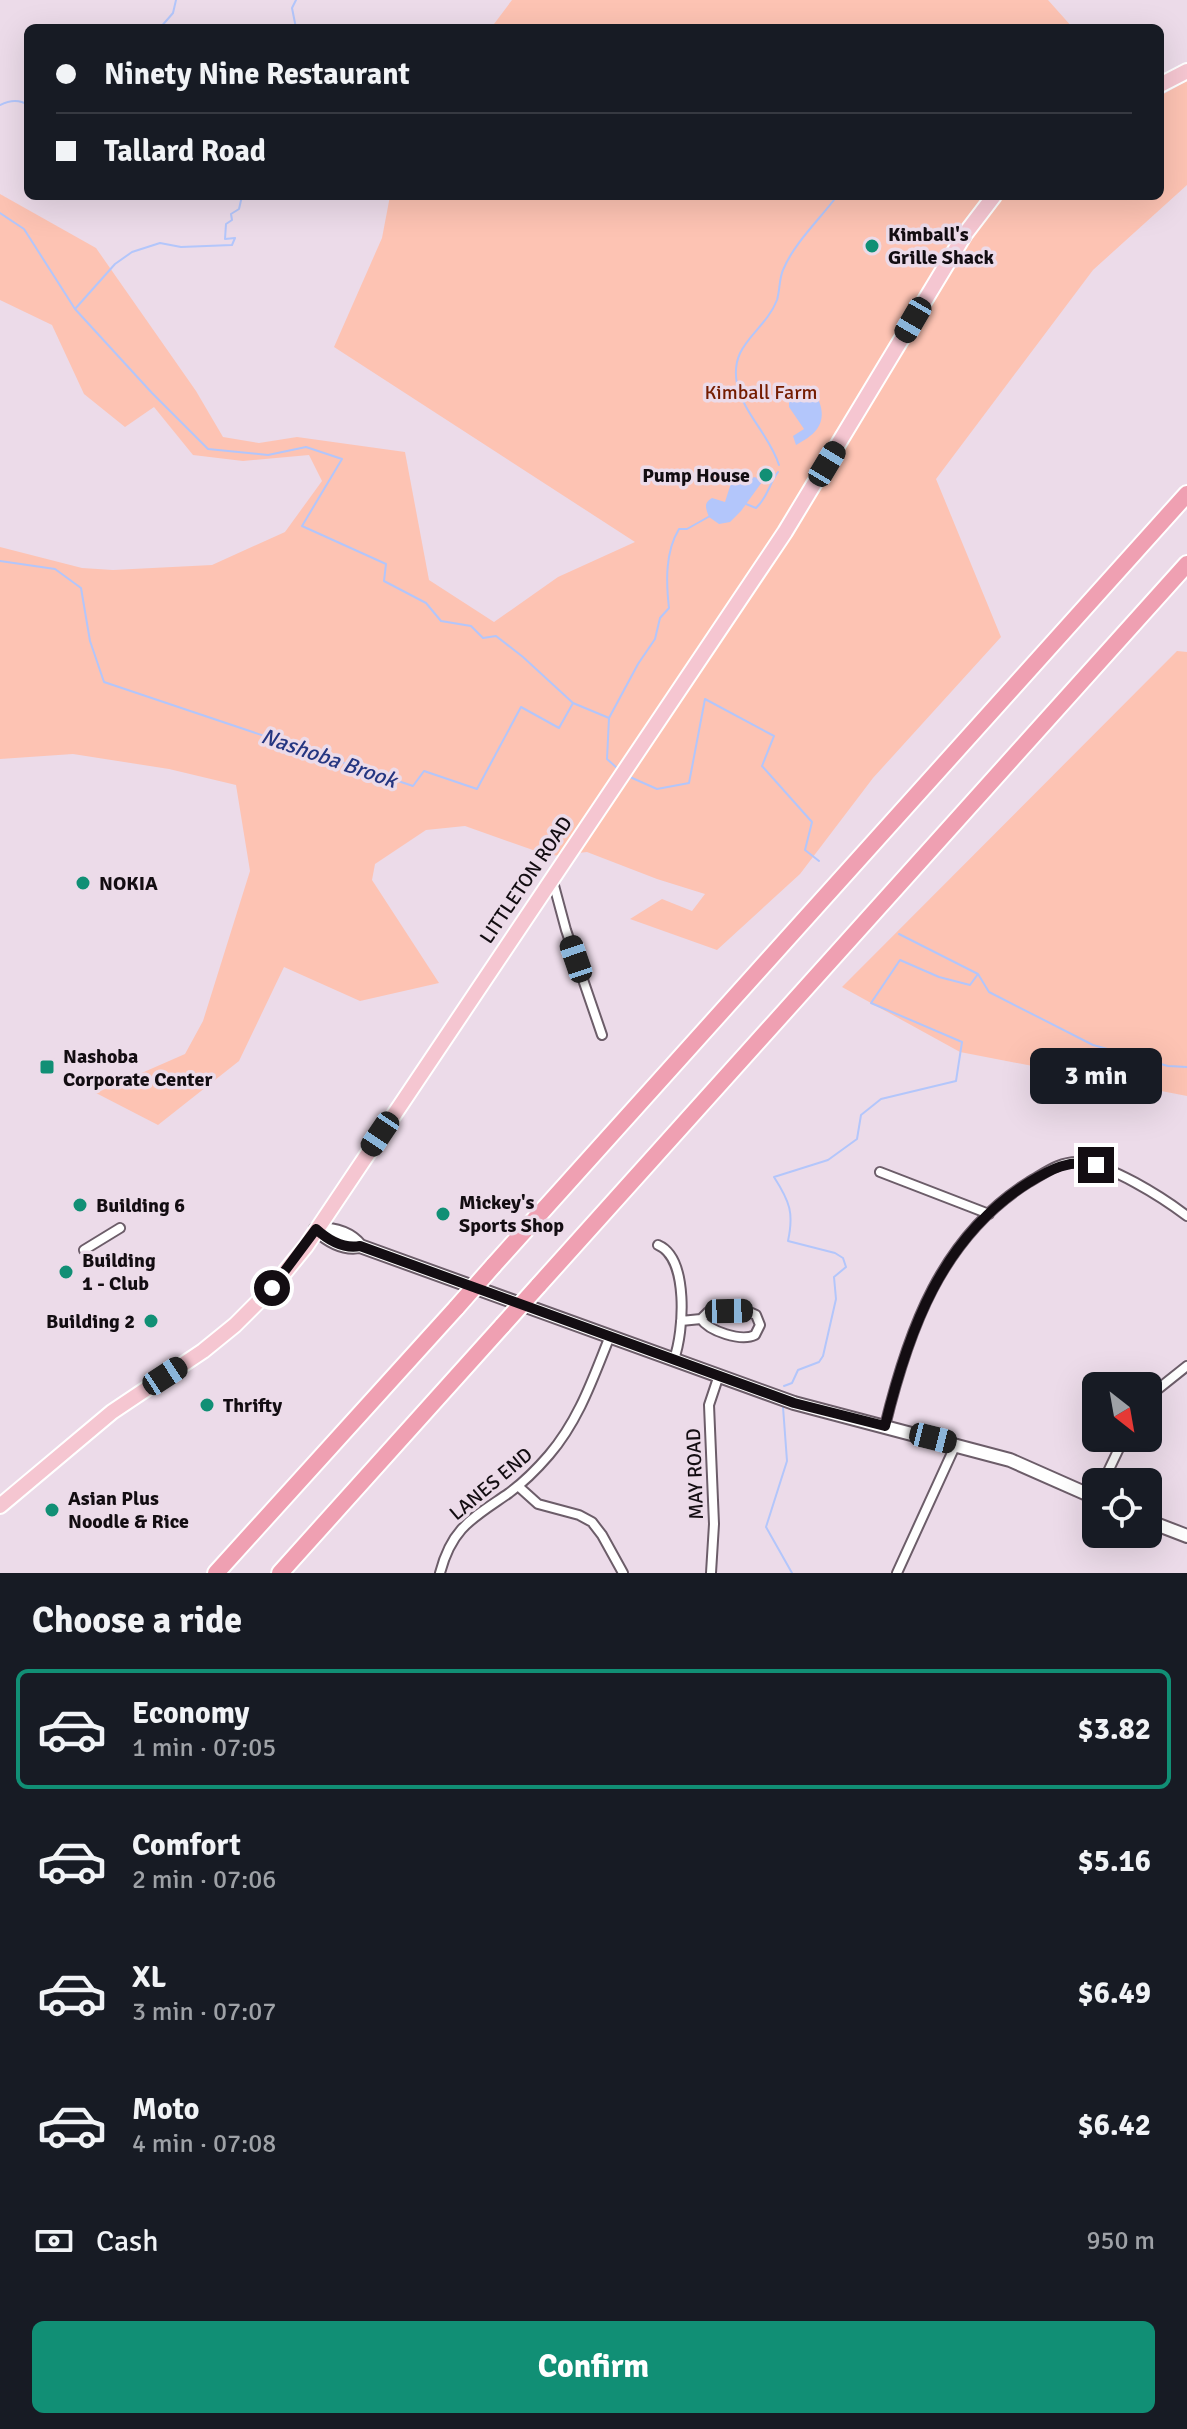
<!DOCTYPE html>
<html lang="en">
<head>
<meta charset="utf-8">
<style>
	body { margin:0; font-family:Signika,sans-serif; background:#20242c; color:#f1f3f6; height:100vh; display:flex; flex-direction:column; font-size:30px; white-space:nowrap }
	* { box-sizing:border-box; margin:0 }
	p { font-size:26px; color:#9ea1a6 }
	.icon { flex:none; width:44px; height:44px; fill:none; stroke:currentColor; stroke-width:2; stroke-linecap:round; stroke-linejoin:round }
	.map { position:relative; height:1573px; overflow:hidden }
	.side { display:flex; flex-direction:column; background:#171b24; flex:1 }
	.side>* { flex:none }
	.guide { position:absolute; left:24px; top:24px; width:1140px; height:176px; border-radius:12px; box-shadow:0 8px 32px #0002; display:grid; align-content:center; height:176px; padding:0 32px; background:#171b24 }
	.needle { width:52px; rotate:149deg }
	.controls { position:absolute; left:1082px; top:1372px; display:grid; gap:16px }
	.controls a { display:grid; place-items:center; width:80px; height:80px; border-radius:12px; background:#171b24; box-shadow:0 8px 32px #0002; font-size:40px }
	.end { position:absolute; width:36px; height:36px; margin:-18px; border:10px solid #130d12; background:#fff; box-shadow:0 0 0 4px #fff }
	.from { border-radius:50% }
	.bubble { position:absolute; height:56px; border-radius:12px; background:#171b24; box-shadow:0 8px 32px #0002; font-size:26px; font-weight:700; line-height:56px; text-align:center }
	.car { position:absolute; width:24px; height:48px; margin:-24px -12px; border-radius:10px; box-shadow:0 0 6px 2px #0007; background:linear-gradient(#222 24%,#8ab4d8 0 40%,#222 0 76%,#8ab4d8 0 86%,#222 0) }
	.guide b { display:flex; align-items:center; gap:28px; height:76px; font-size:30px }
	.guide b+b { border-top:2px solid #363941 }
	.guide i { width:20px; height:20px; background:#f1f3f6 }
	ul { padding:0; list-style:none }
	li { display:flex; align-items:center; gap:24px; height:120px; margin:0 16px 12px; padding:0 16px; border:4px solid transparent; border-radius:12px }
	li div { flex:1 }
	li b { display:block; font-size:30px }
	li em { font-style:normal; font-weight:700 }
	li.selected { border-color:#118f75 }
	li>.icon { width:72px; height:72px; stroke-width:1.5 }
	h2 { padding:0 32px; font-size:36px; line-height:96px }
	.pay { display:flex; align-items:center; gap:20px; height:88px; padding:0 32px; font-size:30px }
	.pay p { margin-inline-start:auto }
	.primary-button { display:flex; gap:16px; margin-top:auto; padding:16px 32px }
	.primary-button a { flex:1; height:92px; border-radius:12px; background:#118f75; color:#fff; font-size:32px; font-weight:700; line-height:92px; text-align:center }
	.map>svg:first-child { display:block }
	.green { fill:#fdc3b3 }
	.water { fill:#b3c6fb }
	.lines { fill:none; stroke-linecap:round; stroke-linejoin:round }
	.stream { stroke:#b3c6fb; stroke-width:2 }
	.minor-casing { stroke:#6c5d69; stroke-width:12 }
	.secondary-casing { stroke:#6c5d69; stroke-width:16 }
	.primary-casing { stroke:#fff; stroke-width:18 }
	.motorway-casing { stroke:#fff; stroke-width:20 }
	.minor { stroke:#fff; stroke-width:8 }
	.secondary { stroke:#fff; stroke-width:12 }
	.primary { stroke:#f5c6d1; stroke-width:14 }
	.motorway { stroke:#efa0b2; stroke-width:16 }
	.motorway-bridge-casing { stroke:#fff; stroke-width:20; stroke-linecap:butt }
	.motorway-bridge { stroke:#efa0b2; stroke-width:16 }
	.route { stroke:#130d12; stroke-width:10 }
	.poi-dot { fill:#118f75; stroke:#ecdbe9; stroke-width:3 }
	.labels { text-anchor:middle; dominant-baseline:central; stroke-width:7; stroke-linejoin:round; paint-order:stroke }
	.poi-label { font-size:20px; font-weight:bold; fill:#130d12; stroke:#ecdbe9; text-anchor:start }
	.park-label { font-size:20px; fill:#741c00; stroke:#ecdbe9 }
	.street-label { font-size:20px; fill:#130d12; stroke:#ecdbe9 }
	.water-label { font-size:22px; font-style:italic; fill:#253681; stroke:#ecdbe9 }
</style>
</head>
<body>
<div class="map">
<svg width="1187" height="1573" viewBox="0 0 1187 1573">
	<rect width="100%" height="100%" fill="#ecdbe9"/>
	<!-- green -->
	<path class="green" d="M512,0H1048L1073,28H491Z
		M1187,81V185L1093,270L936,479L1001,637L873,778L800,874L717,950L630,919L662,899L692,911L705,894L657,879L587,852L550,856L465,826L426,830L375,864L372,880L439,983L360,1001L284,967L239,1061L158,1125L96,1093L185,1054L203,1021L250,871L236,785L169,769L73,754L0,759V547L82,568L113,570L212,565L285,532L322,481L309,455L243,461L193,455L154,407L125,427L84,394L52,325L0,300V194L96,248L196,391L223,437L259,443L297,437L405,452L429,580L494,622L558,577L635,542L334,347L382,238L390,196H1160V96Z
		M1177,651L1187,652V1096L960,1052L842,987Z"/>
	<!-- water -->
	<path class="water" d="M797,386C817,385 829,413 817,429C812,436 803,441 796,445L793,436L804,429L789,407V393Z
		M755,477L762,482L741,511L730,522L719,524L709,517C706,509 703,503 712,498L725,502L731,483Z"/>
	<g class="lines">
		<!-- stream -->
		<path class="stream" d="M296,0L292,8L296,28
			M160,28L173,13L176,0
			M0,105C10,100 19,99 28,105
			M0,213L24,229L75,309L152,393L208,449L268,455L306,447L342,459L302,526L386,564L384,581L426,603L441,621L471,626L483,638L496,636L523,657L573,703
			M75,309L115,264L132,252L160,243L181,247L232,245L235,238L225,239L226,224L232,220L231,214L239,209L242,196
			M779,465C770,436 744,414 737,384C729,343 764,333 777,300C780,290 779,279 783,270C794,243 820,219 837,196
			M746,504L756,508C768,497 769,484 778,472
			M0,561L55,569L81,588L90,641L104,682L413,786L424,771L477,789L521,707L559,728L573,703L609,718L607,759L617,768
			M609,718L638,664L655,639L660,618L669,608C666,582 665,552 679,529H687L710,516
			M630,777L657,789L689,783L705,699L774,736L762,766L812,822L805,850L819,861
			M899,934L978,974L989,992L1093,1045L1168,1066L1187,1067
			M784,1386L792,1383L798,1370L819,1362L823,1356L836,1299L834,1277L846,1267L843,1258L835,1253L788,1241C794,1213 790,1202 774,1177L828,1160L857,1139L861,1115L881,1099L956,1081L962,1042L871,1003L900,960L939,977L970,985L978,974
			M783,1407L787,1461L766,1527L792,1573"/>
		<defs>
			<path id="minor" d="M552,878L566,930L602,1035
				M880,1172L989,1214
				M658,1245C689,1258 684,1332 674,1359
				M84,1250L120,1228
				M681,1321L701,1319C709,1331 741,1342 755,1335L760,1325L756,1315L745,1310L708,1312L701,1319
				M1148,1397L1187,1366
				M885,1426C908,1331 941,1237 1029,1182C1045,1173 1060,1161 1079,1162C1110,1164 1162,1197 1187,1216
				M1103,1482L1124,1438
				M518,1486L538,1504L579,1515L592,1522L602,1535L623,1573
				M440,1573C452,1527 473,1518 509,1493C524,1482 537,1469 549,1455C579,1420 593,1378 610,1336
				M711,1573L714,1524L709,1405L719,1375
				M897,1573L956,1444"/>
			<path id="secondary" d="M316,1229C328,1240 344,1249 360,1246L794,1403L1010,1460L1096,1498
				M316,1229C332,1229 350,1233 360,1246
				M1148,1521L1187,1536"/>
			<path id="primary" d="M1160,85L1187,71
				M0,1506L112,1412L203,1351L235,1325L272,1288L306,1246L785,532L965,234L994,196"/>
			<path id="motorway" d="M493,1266L1187,494
				M538,1286L1187,564
				M216,1573L457,1307
				M280,1573L503,1325"/>
		</defs>
		<!-- minor casing -->
		<use href="#minor" class="minor-casing"/>
		<!-- secondary casing -->
		<use href="#secondary" class="secondary-casing"/>
		<!-- primary casing -->
		<use href="#primary" class="primary-casing"/>
		<!-- motorway casing -->
		<use href="#motorway" class="motorway-casing"/>
		<!-- minor -->
		<use href="#minor" class="minor"/>
		<!-- secondary -->
		<use href="#secondary" class="secondary"/>
		<!-- primary -->
		<use href="#primary" class="primary"/>
		<!-- motorway -->
		<use href="#motorway" class="motorway"/>
		<defs>
			<path id="motorway-bridge" d="M457,1307L493,1266
				M503,1325L538,1286"/>
		</defs>
		<!-- motorway-bridge casing -->
		<use href="#motorway-bridge" class="motorway-bridge-casing"/>
		<!-- motorway-bridge -->
		<use href="#motorway-bridge" class="motorway-bridge"/>
	</g>
	<g class="lines">
		<!-- route -->
		<path class="route" d="M272,1288L316,1229C328,1240 344,1249 360,1246L794,1403L885,1426C908,1332 941,1238 1028,1183C1051,1169 1069,1159 1096,1165"/>
	</g>
	<!-- markers -->
	<g class="poi-dot">
		<circle cx="872" cy="246" r="8"/>
		<circle cx="766" cy="475" r="8"/>
		<circle cx="83" cy="883" r="8"/>
		<rect x="39" y="1059" width="16" height="16" rx="4"/>
		<circle cx="80" cy="1205" r="8"/>
		<circle cx="443" cy="1214" r="8"/>
		<circle cx="66" cy="1272" r="8"/>
		<circle cx="151" cy="1321" r="8"/>
		<circle cx="207" cy="1405" r="8"/>
		<circle cx="52" cy="1510" r="8"/>
	</g>
	<g class="labels">
		<!-- poi labels -->
		<g class="poi-label">
			<text x="888" y="234">Kimball's<tspan x="888" dy="23">Grille Shack</tspan></text>
			<text x="750" y="475" text-anchor="end">Pump House</text>
			<text x="99" y="883">NOKIA</text>
			<text x="63" y="1056">Nashoba<tspan x="63" dy="23">Corporate Center</tspan></text>
			<text x="459" y="1202">Mickey's<tspan x="459" dy="23">Sports Shop</tspan></text>
			<text x="96" y="1205">Building 6</text>
			<text x="82" y="1260">Building<tspan x="82" dy="23">1 - Club</tspan></text>
			<text x="135" y="1321" text-anchor="end">Building 2</text>
			<text x="223" y="1405">Thrifty</text>
			<text x="68" y="1498">Asian Plus<tspan x="68" dy="23">Noodle &amp; Rice</tspan></text>
		</g>
		<!-- park labels -->
		<g class="park-label">
			<text x="761" y="392">Kimball Farm</text>
		</g>
		<!-- street labels -->
		<g class="street-label">
			<text transform="translate(526 880) rotate(-56)">LITTLETON ROAD</text>
			<text transform="translate(695 1474) rotate(-92)">MAY ROAD</text>
			<text transform="translate(491 1484) rotate(-40)">LANES END</text>
		</g>
		<!-- water labels -->
		<g class="water-label">
			<text transform="translate(329 758) rotate(19)">Nashoba Brook</text>
		</g>
	</g>
</svg>
<div class="controls">
<a><svg class="needle" viewBox="-14 -14 28 28"><path d="M0-13l5 13h-10z" fill="#e53935"/><path d="M0 13l5-13h-10z" fill="#9ea1a6"/></svg></a>
<a><svg class="icon" aria-label="locate" viewBox="0 0 24 24"><circle cx="12" cy="12" r="6"/><path d="M12 2v4M12 18v4M2 12h4M18 12h4"/></svg></a>
</div>
<i class="end from" style="left:272px;top:1288px"></i>
<i class="end" style="left:1096px;top:1165px"></i>
<div class="bubble" style="left:1030px;top:1048px;width:132px">3 min</div>
<i class="car" style="left:913px;top:320px;rotate:210deg"></i>
<i class="car" style="left:827px;top:464px;rotate:31deg"></i>
<i class="car" style="left:576px;top:959px;rotate:341deg"></i>
<i class="car" style="left:380px;top:1134px;rotate:214deg"></i>
<i class="car" style="left:729px;top:1311px;rotate:89deg"></i>
<i class="car" style="left:165px;top:1376px;rotate:57deg"></i>
<i class="car" style="left:933px;top:1438px;rotate:104deg"></i>
<div class="guide">
<b><i class="from"></i>Ninety Nine Restaurant</b>
<b><i></i>Tallard Road</b>
</div>
</div>
<section class="side">
<h2>Choose a ride</h2>
<ul>
<li class="selected"><svg class="icon" aria-label="car" viewBox="0 0 24 24"><path d="M5 17H2v-5l4-1 3-4h7l3 4 3 1v5h-3M9 17h6M6 11h13"/><circle cx="7" cy="17" r="2"/><circle cx="17" cy="17" r="2"/></svg><div><b>Economy</b><p>1 min · 07:05</p></div><em>$3.82</em></li>
<li><svg class="icon" aria-label="car" viewBox="0 0 24 24"><path d="M5 17H2v-5l4-1 3-4h7l3 4 3 1v5h-3M9 17h6M6 11h13"/><circle cx="7" cy="17" r="2"/><circle cx="17" cy="17" r="2"/></svg><div><b>Comfort</b><p>2 min · 07:06</p></div><em>$5.16</em></li>
<li><svg class="icon" aria-label="car" viewBox="0 0 24 24"><path d="M5 17H2v-5l4-1 3-4h7l3 4 3 1v5h-3M9 17h6M6 11h13"/><circle cx="7" cy="17" r="2"/><circle cx="17" cy="17" r="2"/></svg><div><b>XL</b><p>3 min · 07:07</p></div><em>$6.49</em></li>
<li><svg class="icon" aria-label="car" viewBox="0 0 24 24"><path d="M5 17H2v-5l4-1 3-4h7l3 4 3 1v5h-3M9 17h6M6 11h13"/><circle cx="7" cy="17" r="2"/><circle cx="17" cy="17" r="2"/></svg><div><b>Moto</b><p>4 min · 07:08</p></div><em>$6.42</em></li>
</ul>
<div class="pay"><svg class="icon" aria-label="cash" viewBox="0 0 24 24"><path d="M3 7h18v10H3z"/><circle cx="12" cy="12" r="2"/></svg>Cash<p>950 m</p></div>
<div class="primary-button"><a>Confirm</a></div>
</section>
</body>
</html>
